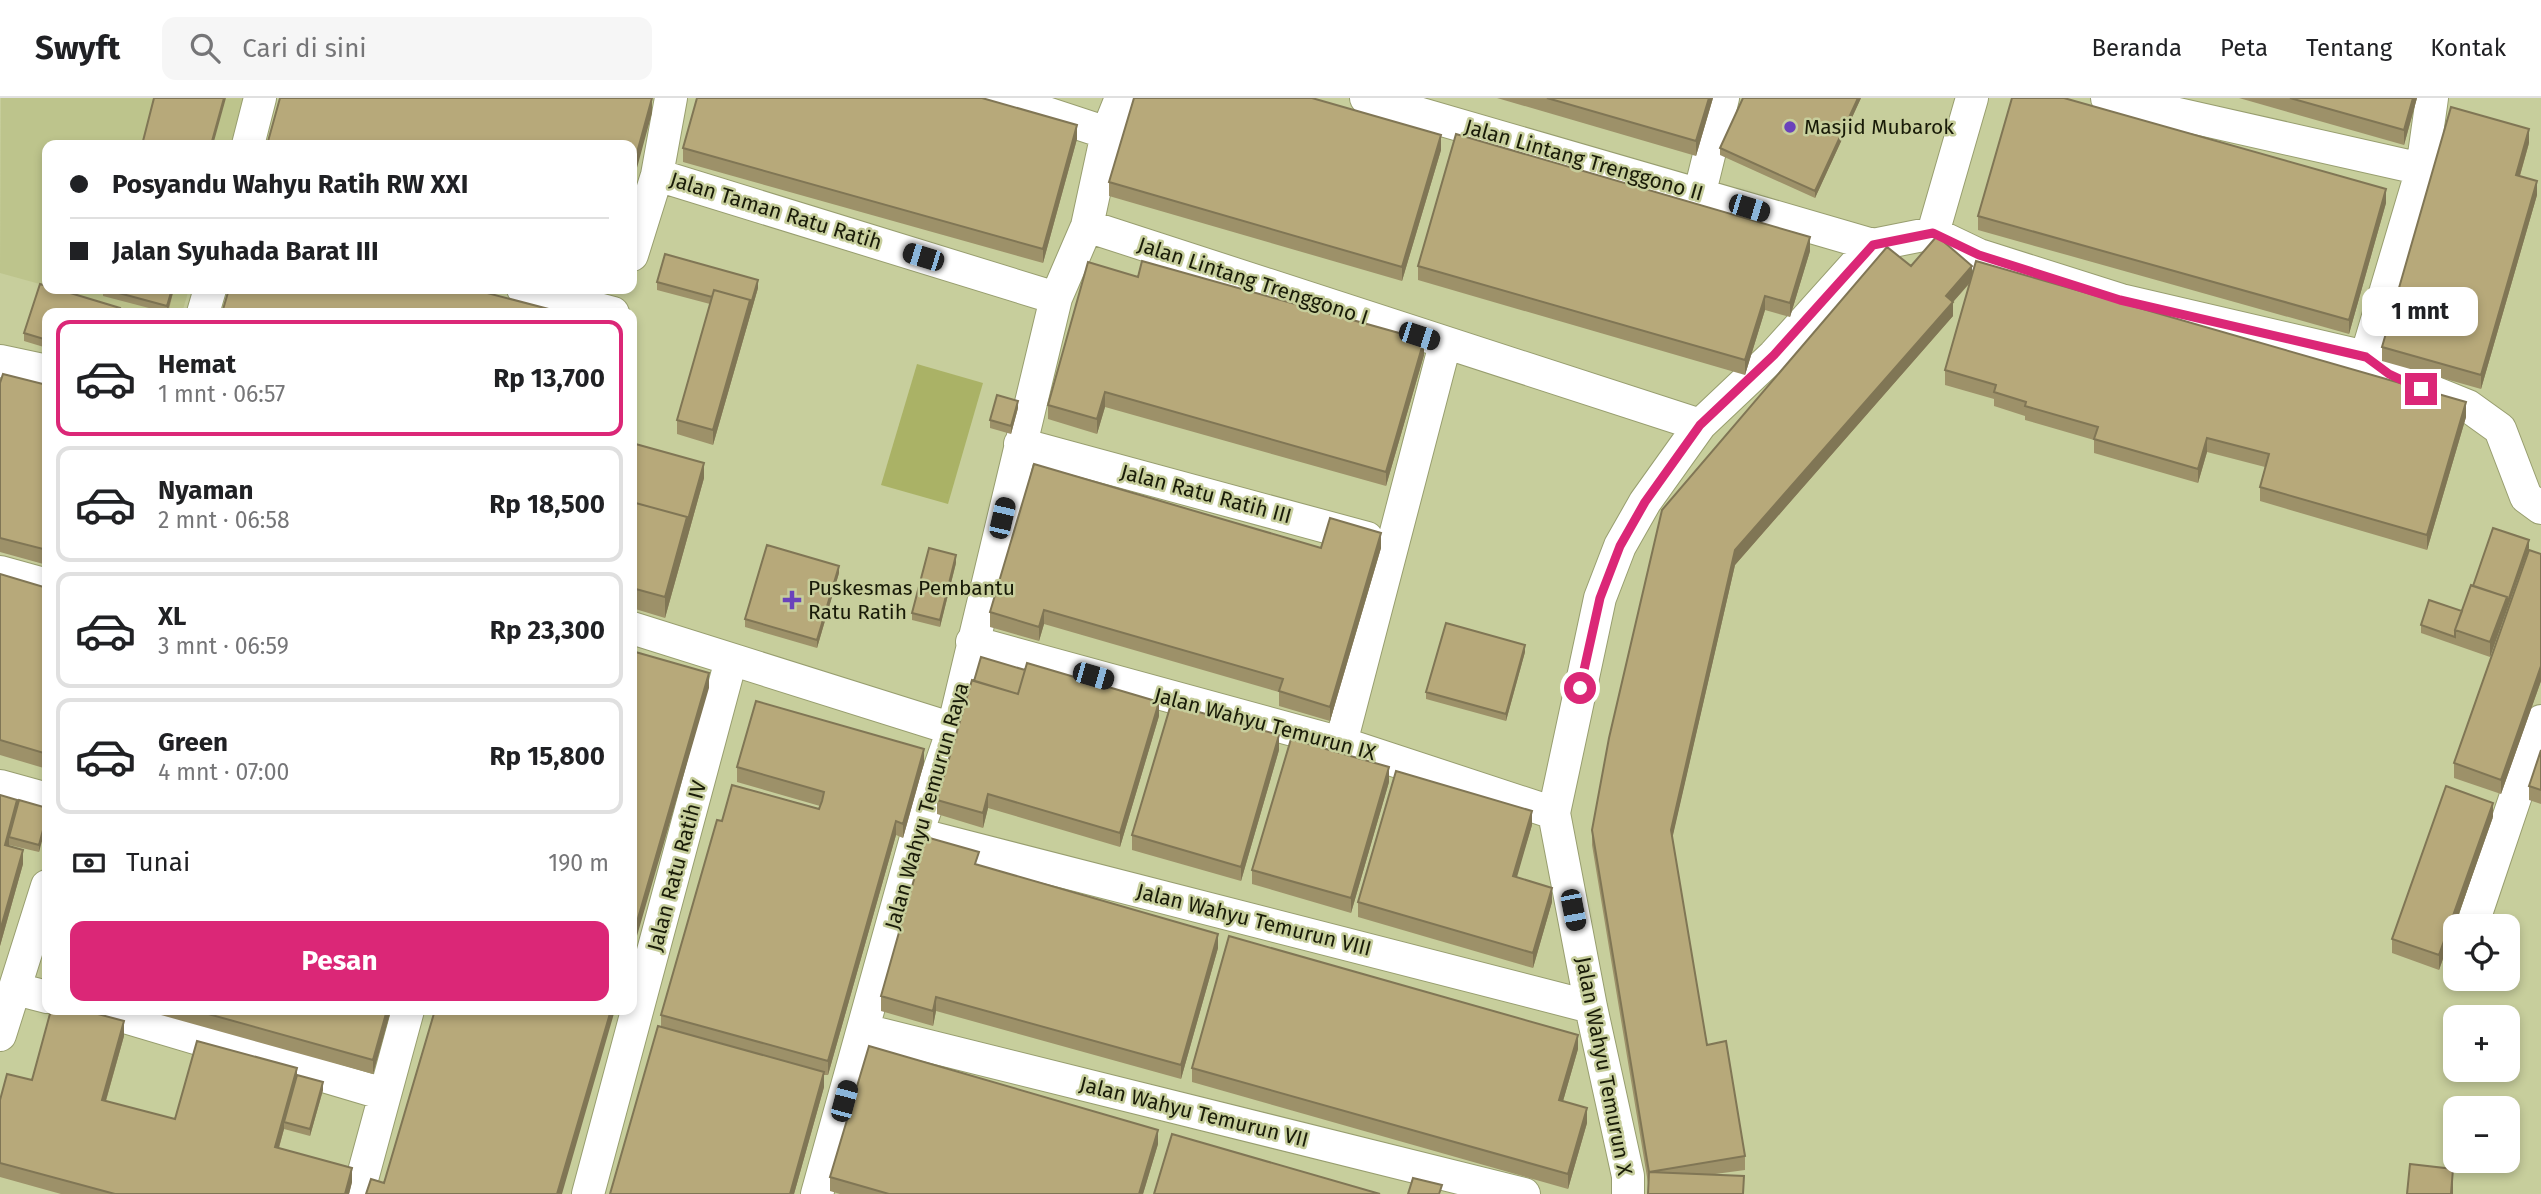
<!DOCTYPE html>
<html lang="id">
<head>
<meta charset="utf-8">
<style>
	body { margin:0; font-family:"Fira Sans",sans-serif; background:#f6f6f6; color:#202124; height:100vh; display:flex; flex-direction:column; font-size:26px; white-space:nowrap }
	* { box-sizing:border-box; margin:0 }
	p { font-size:23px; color:#757577 }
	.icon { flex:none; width:38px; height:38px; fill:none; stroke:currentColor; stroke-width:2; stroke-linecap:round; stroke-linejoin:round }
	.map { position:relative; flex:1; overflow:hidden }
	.sheet { position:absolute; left:42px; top:210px; width:595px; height:707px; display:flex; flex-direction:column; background:#fff; border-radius:14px; box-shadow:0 4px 10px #0003 }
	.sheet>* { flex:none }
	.hud { position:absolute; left:42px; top:42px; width:595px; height:154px; border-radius:14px; box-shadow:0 4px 10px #0003; display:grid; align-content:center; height:154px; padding:0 28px; background:#fff }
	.buttons { position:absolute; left:2443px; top:816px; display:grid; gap:14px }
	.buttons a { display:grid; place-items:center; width:77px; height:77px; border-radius:14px; background:#fff; box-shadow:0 4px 10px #0003; font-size:35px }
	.end { position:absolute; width:32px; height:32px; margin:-16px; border:9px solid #db2777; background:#fff; box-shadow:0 0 0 4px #fff }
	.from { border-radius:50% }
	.bubble { position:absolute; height:49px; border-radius:14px; background:#fff; box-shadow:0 4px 10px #0003; font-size:23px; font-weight:700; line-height:49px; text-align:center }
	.car { position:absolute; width:21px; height:42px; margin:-21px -10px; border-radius:9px; box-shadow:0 0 5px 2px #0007; background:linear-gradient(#222 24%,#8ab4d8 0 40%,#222 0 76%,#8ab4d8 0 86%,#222 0) }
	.hud b { display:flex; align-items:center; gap:24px; height:66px; font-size:26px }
	.hud b+b { border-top:2px solid #e0e0e0 }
	.hud i { width:18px; height:18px; background:#202124 }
	ul { padding:12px 0 0; list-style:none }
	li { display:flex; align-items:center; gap:21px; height:116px; margin:0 14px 10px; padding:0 14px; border:4px solid #e0e0e0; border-radius:14px }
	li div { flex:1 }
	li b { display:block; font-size:26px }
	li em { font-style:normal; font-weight:700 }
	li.on { border-color:#db2777 }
	li>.icon { width:63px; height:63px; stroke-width:1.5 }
	.pay { display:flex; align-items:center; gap:18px; height:77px; padding:0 28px; font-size:26px }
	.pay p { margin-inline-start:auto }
	.action { display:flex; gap:14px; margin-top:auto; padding:14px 28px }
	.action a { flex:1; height:80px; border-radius:14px; background:#db2777; color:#fff; font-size:28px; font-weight:700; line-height:80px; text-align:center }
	header { display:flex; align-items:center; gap:42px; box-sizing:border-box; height:98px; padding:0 35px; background:#fff; border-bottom:2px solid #e0e0e0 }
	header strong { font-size:33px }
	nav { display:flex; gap:38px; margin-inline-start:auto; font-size:24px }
	.search { width:490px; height:63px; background:#f6f6f6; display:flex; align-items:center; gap:18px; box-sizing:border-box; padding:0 24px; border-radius:14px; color:#757577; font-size:26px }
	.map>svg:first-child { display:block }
	.built { fill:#bdc48c }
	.green { fill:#aab266 }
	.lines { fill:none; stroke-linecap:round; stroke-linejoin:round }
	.minor-casing { stroke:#989e6f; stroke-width:34 }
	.minor { stroke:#fff; stroke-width:32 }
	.wall { fill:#9d9169 }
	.shaded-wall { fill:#807655 }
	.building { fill:#b7a97a; stroke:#807655; stroke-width:2 }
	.route { stroke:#db2777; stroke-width:9 }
	.poi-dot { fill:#6a43bb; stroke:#c7ce9c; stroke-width:2.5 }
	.labels { text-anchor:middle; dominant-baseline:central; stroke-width:5; stroke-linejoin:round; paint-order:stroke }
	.poi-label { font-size:21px; fill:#191b08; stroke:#c7ce9c; text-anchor:start }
	.street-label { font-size:21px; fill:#191b08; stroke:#c7ce9c }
</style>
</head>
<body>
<header>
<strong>Swyft</strong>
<div class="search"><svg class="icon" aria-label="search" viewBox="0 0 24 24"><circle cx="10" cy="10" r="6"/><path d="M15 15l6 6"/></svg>Cari di sini</div>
<nav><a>Beranda</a><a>Peta</a><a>Tentang</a><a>Kontak</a></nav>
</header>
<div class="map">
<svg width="2541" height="1096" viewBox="0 0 2541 1096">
	<rect width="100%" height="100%" fill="#c7ce9c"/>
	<!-- built -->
	<path class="built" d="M1,0H244L231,47H47V188L0,175Z
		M56,191H189L182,215H142Z"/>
	<!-- green -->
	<path class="green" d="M917,266L983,285L948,406L881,387Z"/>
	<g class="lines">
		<defs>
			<path id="minor" d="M1001,0L1107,35
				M1366,0L1873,147L1933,135L1979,157L2121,202L2366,259L2389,276L2468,308L2500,331L2526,399L2541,410
				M2107,0L2422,71
				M248,47L260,0
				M657,77L1056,200
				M1700,94L1723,0
				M1087,128L1700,327
				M1933,135L1972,0
				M632,157L657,77L671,0
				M523,191L613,215
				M203,215L210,191
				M2366,259L2422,71L2432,0
				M0,263L47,273
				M1020,346L1367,440
				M0,474L47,487
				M632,530L953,631
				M972,544L1341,645L1554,715
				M1341,645L1445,246
				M0,688L47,701
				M917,736L1591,909
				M2475,819L2541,623
				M16,891L47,899
				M101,912L384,996
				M864,932L1524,1096
				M0,937L47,788
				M358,1096L408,912
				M588,1096L731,562
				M817,1096L917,736L953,631L1056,200L1087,128L1107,35L1121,0
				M1628,1096V1078L1591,909L1554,715L1600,500L1620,448L1645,404L1700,327L1774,257L1873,147"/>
		</defs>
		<!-- minor casing -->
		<use href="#minor" class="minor-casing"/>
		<!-- minor -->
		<use href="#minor" class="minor"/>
	</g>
	<!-- wall -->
	<path class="wall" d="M1497,0H1713L1696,58Z
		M1861,0L1815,100L1720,57V50Z
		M2239,0H2417L2404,47Z
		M1077,41L1043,165L683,64V50Z
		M2529,45L2520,78L2537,97L2481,291L2382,263V249Z
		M1441,52L1402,183L1109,98V84Z
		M2386,105L2349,236L1978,132V118Z
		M1810,153L1790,219L1765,212L1745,277L1418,182V168Z
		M1911,168L1972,177L2466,319L2427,452L2260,403V389L2265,369L2207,354L2198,385L2094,355V342L2025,322V318L1994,308V301L1945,287V272L1970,185L1953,204V218L1735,467L1672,740L1707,947L1745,1058V1072L1648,1085L1592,747V732L1609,640Z
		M1138,179L1424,257L1386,388L1105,309L1097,336L1048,321V307Z
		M657,184L758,190L713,347L677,336V322L710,206L657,192Z
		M40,186L47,188V191H57L120,210V215H47V250L24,243V235Z
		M103,191H174L168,215L103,198Z
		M0,285L47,287V467L0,454Z
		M1018,310L1011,336L990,330V322Z
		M632,345L704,380L665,520L632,510Z
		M1321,450H1381L1330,623L1279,608V594L1044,526L1039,543L990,529V514Z
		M2529,450L2490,559L2421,535V527L2462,513L2473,488Z
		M2541,456V583L2501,696L2454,680V665Z
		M956,465L940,529L912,522V515Z
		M839,475L817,550L745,529V521Z
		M0,476L47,490V671L0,657Z
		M1525,554L1506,623L1426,601V594Z
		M1159,618L1120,749L988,710L983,730L937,716V702Z
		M1279,652L1241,783L1132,752V737Z
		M2541,652V706L2529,702V688Z
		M924,665L903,740L896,737L828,977H824V989L794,1096H610L661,929V917L722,723L819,711L820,708L737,684V669Z
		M1389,684L1351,815L1252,786V772Z
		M0,697L17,709L47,710L39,754L9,747L23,766L0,848Z
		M2493,719L2439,872L2392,855V841Z
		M1532,727L1516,779L1552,804L1533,870L1358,819V804Z
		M979,767L1218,850L1181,981L936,913L933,928L881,913V898Z
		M143,912H391L373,976Z
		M124,938L106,1003L175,1021L297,977L323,992L310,1038L284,1031L279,1050L352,1084L349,1096H61L0,1079V1002L32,982Z
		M1578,951L1563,1003L1587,1025L1568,1091L1192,984V970Z
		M1158,1046L1143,1096H840L830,1093V1079Z"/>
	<!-- shaded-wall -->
	<path class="shaded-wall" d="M224,0H226L213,47H211Z
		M652,0V15L632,88V73Z
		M1709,0H1713L1696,58V43Z
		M1858,0H1861L1815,100V93Z
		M2413,0H2417L2404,47V32Z
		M1077,27V41L1043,165V151Z
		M2529,31V45L2516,91V77Z
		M1441,37V52L1402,183V169Z
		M2537,83V97L2481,291V277Z
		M2386,91V105L2349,236V222Z
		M1810,139V153L1790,219V205Z
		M1972,168V182L1953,204V218L1735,467L1671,746V732L1735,452Z
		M758,182V190L713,347V332L750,202Z
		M172,191H174L167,215V208Z
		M1765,198V212L1745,277V262Z
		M1424,242V257L1386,388V374Z
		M1105,294V309L1097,336V321Z
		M1018,303V310L1011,336V328Z
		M2466,304V319L2427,452V437Z
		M2207,340V354L2198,385V371Z
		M704,365V380L665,520V499L687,419Z
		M1381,435V450L1330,623V609Z
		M2529,442V450L2490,559V544Z
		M956,457V465L940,529V522Z
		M839,468V475L817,550V542Z
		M1044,512V526L1039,543V529Z
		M1525,547V554L1506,623V616Z
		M2541,568V583L2501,696V682Z
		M709,575V590L632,855V841Z
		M1159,604V618L1120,749V735Z
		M1279,637V652L1241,783V769Z
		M924,651V665L903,740V726Z
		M1389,669V684L1351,815V800Z
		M988,696V710L983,730V715Z
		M17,702V716L9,739V747L5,761V747Z
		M2493,705V719L2439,872V857Z
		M1532,713V727L1513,793V778Z
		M47,717V725L39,754V747Z
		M896,723V737L828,977V963Z
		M23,752V766L0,848V833Z
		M1552,790V804L1533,870V855Z
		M1218,836V850L1181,981V967Z
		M936,899V913L933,928V913Z
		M387,912H391L373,976V962Z
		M611,912H615L562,1096H557Z
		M124,923V938L102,1016V1002Z
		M1578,937V951L1559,1017V1002Z
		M297,970V985L284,1024V1031L275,1063V1049Z
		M824,974V989L794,1096H790Z
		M323,984V992L310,1038V1031Z
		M1587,1010V1025L1568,1091V1076Z
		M1158,1032V1046L1143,1096H1139Z
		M352,1070V1084L349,1096H345Z
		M2453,1071V1096H2451Z"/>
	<!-- building -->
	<path class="building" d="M154,0H224L211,47H142Z
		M280,0H652L632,73V47H267Z
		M697,0H982L1077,27L1043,151L683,50Z
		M1134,0H1312L1441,37L1402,169L1109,84Z
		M1547,0H1709L1696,43Z
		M1743,0H1858L1815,93L1720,50Z
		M2012,0H2064L2386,91L2349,222L1978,118Z
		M2290,0H2413L2404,32Z
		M2451,9L2529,31L2516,77L2537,83L2481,277L2382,249Z
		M1456,36L1810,139L1790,205L1765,198L1745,262L1418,168Z
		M1937,138L1972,168L1946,198L1953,204L1735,452L1671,732L1707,947L1726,943L1745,1058L1649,1074L1744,1078L1743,1096H1648L1649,1074L1592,732L1609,640L1662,412L1887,149L1911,168Z
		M665,156L758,182L750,209V202L714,192L712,199L657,184Z
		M1142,163L1424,242L1386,374L1105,294L1097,321L1048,307L1088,164L1138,179Z
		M1976,163L2466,304L2427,437L2260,389L2269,356L2207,340L2198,371L2094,341L2098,329L2025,308L2026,304L1994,294L1996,287L1945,272Z
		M40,186L47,188V191H57L120,210L118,215H47V242L24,235Z
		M104,191H172L167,208Z
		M229,191H472L564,215H222Z
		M714,192L750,202L713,332L677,322Z
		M3,276L47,287V452L0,440V285Z
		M997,297L1018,303L1011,328L990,322Z
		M632,345L704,365L687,425V419L632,404Z
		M1034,366L1321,450L1330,420L1381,435L1330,609L1279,593L1283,581L1044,512L1039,529L990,514Z
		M632,404L687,419L665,499L632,490Z
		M2493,430L2529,442L2507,506V499L2473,488Z
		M767,447L839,468L817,542L745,521Z
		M929,450L956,457L940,522L912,515Z
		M2529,452L2541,456V568L2501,682L2454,665Z
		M0,476L47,490V656L0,642Z
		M2471,487L2507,499L2490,544L2455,532Z
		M2429,502L2462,513L2455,532V539L2421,527Z
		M1446,525L1525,547L1506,616L1426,594Z
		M632,553L709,575L632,841Z
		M981,559L1025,572L1018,596L974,583Z
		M1027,565L1159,604L1120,735L988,696L983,715L937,702L972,582L1018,596Z
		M756,603L924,651L903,726L896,723L828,963L661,917L717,722L722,723L732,687L819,711L822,703L824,694L737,669Z
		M1171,606L1279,637L1241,769L1132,737Z
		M1291,641L1389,669L1351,800L1252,772Z
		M2541,652V692L2529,688Z
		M1396,673L1532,713L1513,778L1552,790L1533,855L1358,804Z
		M2446,688L2493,705L2439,857L2392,841Z
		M0,697L17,702L5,747L23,752L0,833Z
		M19,702L47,710V717L39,747L9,739Z
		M926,739L979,754L975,766L1218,836L1181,967L936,899L933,913L881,898Z
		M1229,838L1578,937L1559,1002L1587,1010L1568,1076L1192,970Z
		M51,912H83L124,923L102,1002L175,1021L197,943L297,970L275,1049L352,1070L345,1096H115L0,1065V1002L7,976L32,982Z
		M194,912H387L373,962Z
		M435,912H611L557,1096H366L371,1081L384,1085Z
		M658,928L824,974L790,1096H610Z
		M869,948L1158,1032L1139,1096H889L830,1079Z
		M297,977L323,984L310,1031L284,1024Z
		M1172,1036L1380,1096H1154Z
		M2410,1066L2453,1071L2451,1096H2407Z
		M1413,1080L1442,1087L1439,1096H1408Z"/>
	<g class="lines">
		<!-- route -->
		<path class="route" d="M1580,590L1600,500L1620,448L1645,404L1700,327L1774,257L1873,147L1933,135L1979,157L2120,202L2366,259L2389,276L2421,291"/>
	</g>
	<!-- markers -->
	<g class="poi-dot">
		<circle cx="1790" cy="29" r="7"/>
		<path d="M788.5 491.5h7v7h7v7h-7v7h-7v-7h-7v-7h7z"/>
	</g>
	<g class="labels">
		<!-- poi labels -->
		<g class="poi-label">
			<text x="1804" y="29">Masjid Mubarok</text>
			<text x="808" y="490">Puskesmas Pembantu<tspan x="808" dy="24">Ratu Ratih</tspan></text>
		</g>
		<!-- street labels -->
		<g class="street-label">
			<text transform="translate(1584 62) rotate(16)">Jalan Lintang Trenggono II</text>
			<text transform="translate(776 113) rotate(17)">Jalan Taman Ratu Ratih</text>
			<text transform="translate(1253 183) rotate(18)">Jalan Lintang Trenggono I</text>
			<text transform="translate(1206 396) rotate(15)">Jalan Ratu Ratih III</text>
			<text transform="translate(1265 626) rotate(15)">Jalan Wahyu Temurun IX</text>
			<text transform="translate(927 708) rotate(-74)">Jalan Wahyu Temurun Raya</text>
			<text transform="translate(677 768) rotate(-75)">Jalan Ratu Ratih IV</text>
			<text transform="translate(1254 822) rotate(14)">Jalan Wahyu Temurun VIII</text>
			<text transform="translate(1604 968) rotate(79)">Jalan Wahyu Temurun X</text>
			<text transform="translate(1194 1014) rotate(14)">Jalan Wahyu Temurun VII</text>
		</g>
	</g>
</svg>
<div class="buttons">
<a><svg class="icon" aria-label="locate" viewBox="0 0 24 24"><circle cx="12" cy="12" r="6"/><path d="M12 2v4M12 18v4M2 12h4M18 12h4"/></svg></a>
<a>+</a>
<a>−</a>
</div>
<i class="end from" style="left:1580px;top:590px"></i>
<i class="end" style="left:2421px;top:291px"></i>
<div class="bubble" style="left:2362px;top:189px;width:116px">1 mnt</div>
<i class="car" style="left:1749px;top:110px;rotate:107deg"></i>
<i class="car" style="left:923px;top:159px;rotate:287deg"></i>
<i class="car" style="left:1419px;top:238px;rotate:108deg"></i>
<i class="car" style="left:1002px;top:420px;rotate:13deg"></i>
<i class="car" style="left:1093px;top:578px;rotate:106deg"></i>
<i class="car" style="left:1573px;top:812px;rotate:169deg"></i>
<i class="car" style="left:844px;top:1003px;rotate:15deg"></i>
<div class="hud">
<b><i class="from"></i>Posyandu Wahyu Ratih RW XXI</b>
<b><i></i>Jalan Syuhada Barat III</b>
</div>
<section class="sheet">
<ul>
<li class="on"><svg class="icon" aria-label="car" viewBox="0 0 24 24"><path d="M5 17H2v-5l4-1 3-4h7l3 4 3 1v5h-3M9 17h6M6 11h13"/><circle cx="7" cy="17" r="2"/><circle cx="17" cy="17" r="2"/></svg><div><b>Hemat</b><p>1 mnt · 06:57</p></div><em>Rp 13,700</em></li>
<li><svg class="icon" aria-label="car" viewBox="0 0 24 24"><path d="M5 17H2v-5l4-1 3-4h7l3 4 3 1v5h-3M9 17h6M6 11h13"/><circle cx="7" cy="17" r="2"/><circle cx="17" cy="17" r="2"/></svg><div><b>Nyaman</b><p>2 mnt · 06:58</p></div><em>Rp 18,500</em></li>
<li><svg class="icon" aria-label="car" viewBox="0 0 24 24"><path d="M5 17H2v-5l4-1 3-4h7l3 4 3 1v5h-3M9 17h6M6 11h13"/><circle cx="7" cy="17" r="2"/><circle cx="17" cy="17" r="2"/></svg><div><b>XL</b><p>3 mnt · 06:59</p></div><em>Rp 23,300</em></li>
<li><svg class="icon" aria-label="car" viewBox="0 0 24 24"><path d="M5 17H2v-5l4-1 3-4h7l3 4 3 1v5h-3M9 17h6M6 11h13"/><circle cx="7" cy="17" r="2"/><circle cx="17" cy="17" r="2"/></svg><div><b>Green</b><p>4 mnt · 07:00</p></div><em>Rp 15,800</em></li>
</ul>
<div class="pay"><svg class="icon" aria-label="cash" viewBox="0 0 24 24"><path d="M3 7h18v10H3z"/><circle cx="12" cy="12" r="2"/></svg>Tunai<p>190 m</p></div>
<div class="action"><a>Pesan</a></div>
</section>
</div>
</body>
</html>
